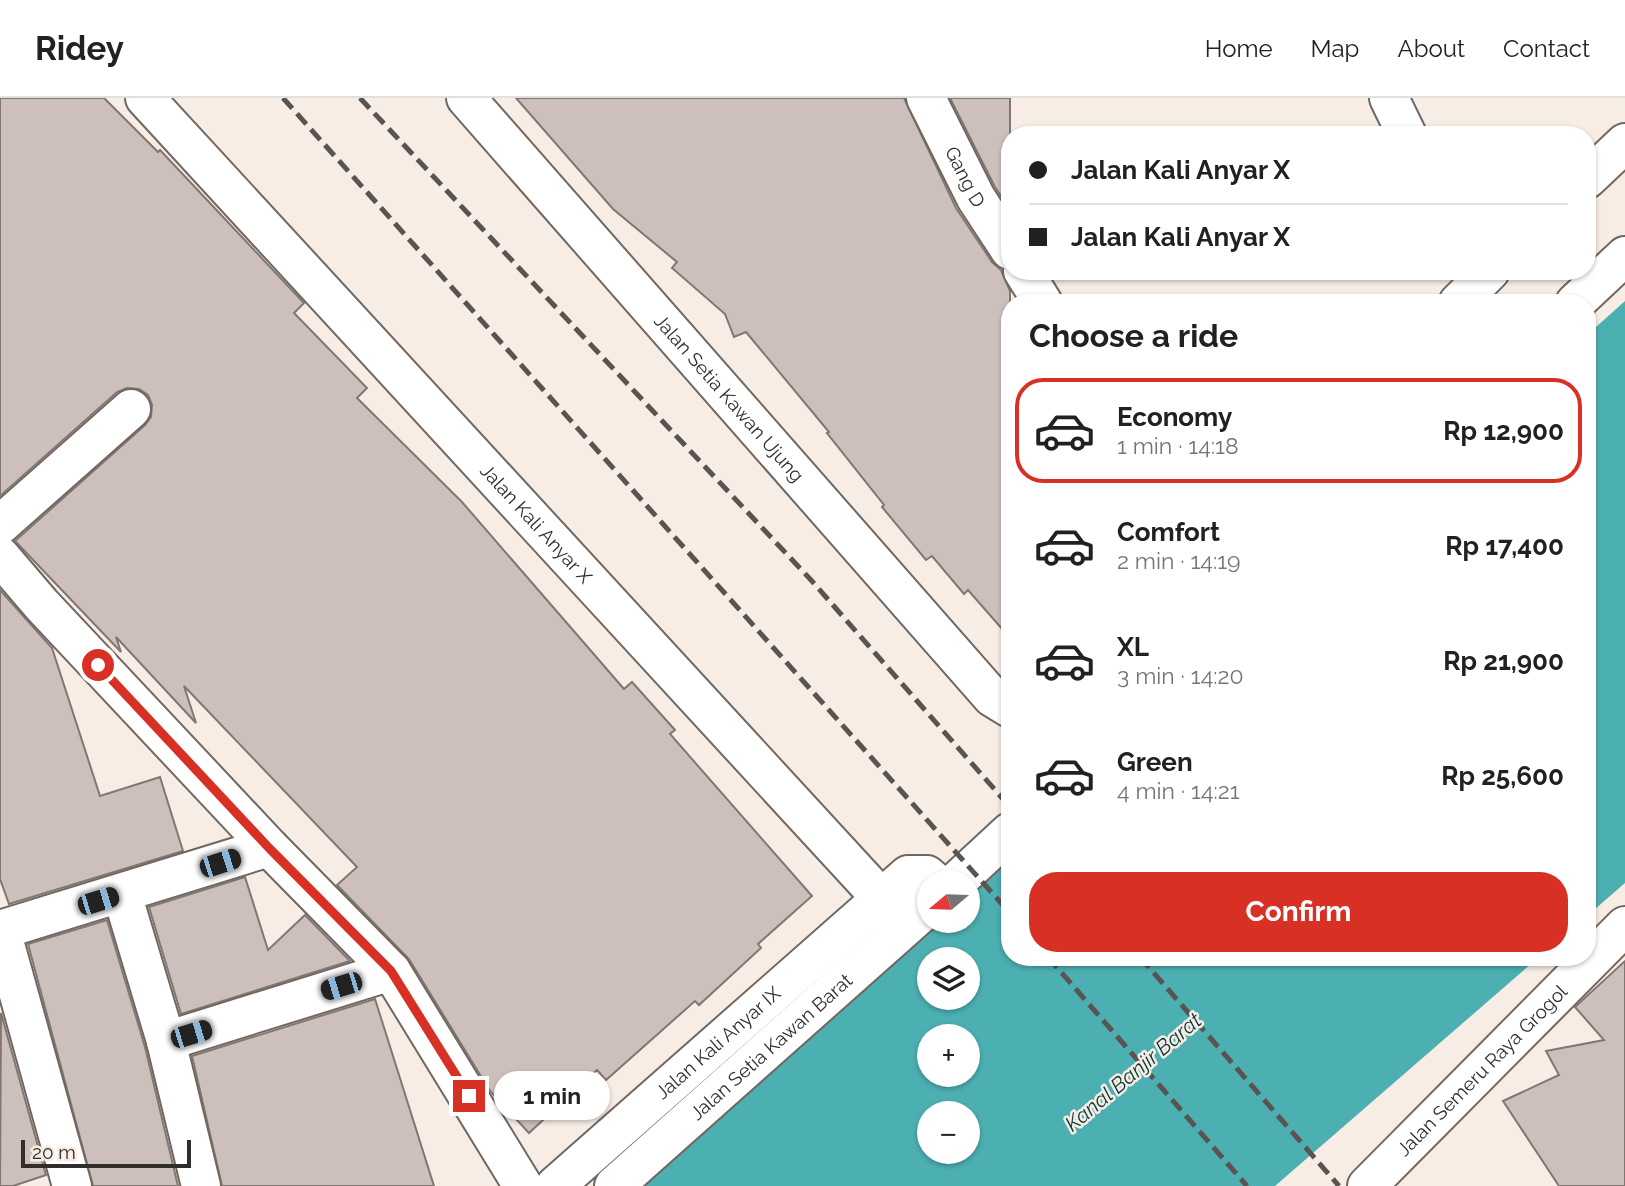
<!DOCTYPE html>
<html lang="en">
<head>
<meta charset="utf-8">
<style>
	body { margin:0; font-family:Raleway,sans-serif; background:#f2f2f2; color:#202124; height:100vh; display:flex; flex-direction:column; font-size:26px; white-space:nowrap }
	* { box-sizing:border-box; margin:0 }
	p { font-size:23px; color:#757577 }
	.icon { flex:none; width:38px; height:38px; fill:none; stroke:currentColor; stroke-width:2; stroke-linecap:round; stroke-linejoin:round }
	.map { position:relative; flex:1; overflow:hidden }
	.panel { position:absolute; left:1001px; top:196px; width:595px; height:672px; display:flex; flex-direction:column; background:#fff; border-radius:28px; box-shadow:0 2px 5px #0004 }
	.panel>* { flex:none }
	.guide { position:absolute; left:1001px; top:28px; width:595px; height:154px; border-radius:28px; box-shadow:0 2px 5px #0004; display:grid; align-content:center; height:154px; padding:0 28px; background:#fff }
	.needle { width:46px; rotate:251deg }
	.buttons { position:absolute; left:917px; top:772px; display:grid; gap:14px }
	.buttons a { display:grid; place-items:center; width:63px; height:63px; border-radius:50%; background:#fff; box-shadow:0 2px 5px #0004; font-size:35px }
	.scale { position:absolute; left:21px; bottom:18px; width:170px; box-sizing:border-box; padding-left:7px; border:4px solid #312d2a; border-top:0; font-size:19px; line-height:24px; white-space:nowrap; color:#312d2a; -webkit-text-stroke:5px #f8ede5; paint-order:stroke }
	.end { position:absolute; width:32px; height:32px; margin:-16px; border:9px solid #d93025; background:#fff; box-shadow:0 0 0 4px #fff }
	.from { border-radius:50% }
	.bubble { position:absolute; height:49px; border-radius:24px; background:#fff; box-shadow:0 2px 5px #0004; font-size:23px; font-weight:700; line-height:49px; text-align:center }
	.car { position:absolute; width:21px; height:42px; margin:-21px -10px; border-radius:9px; box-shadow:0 0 5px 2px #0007; background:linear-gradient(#222 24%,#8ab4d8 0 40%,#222 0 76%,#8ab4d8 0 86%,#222 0) }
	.guide b { display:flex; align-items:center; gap:24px; height:66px; font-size:26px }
	.guide b+b { border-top:2px solid #e0e0e0 }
	.guide i { width:18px; height:18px; background:#202124 }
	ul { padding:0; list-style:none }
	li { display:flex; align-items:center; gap:21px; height:105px; margin:0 14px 10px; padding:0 14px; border:4px solid transparent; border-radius:28px }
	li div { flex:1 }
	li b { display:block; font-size:26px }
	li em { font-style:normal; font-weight:700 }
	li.selected { border-color:#d93025 }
	li>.icon { width:63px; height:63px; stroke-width:1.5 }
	h2 { padding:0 28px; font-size:32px; line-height:84px }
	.primary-button { display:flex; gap:14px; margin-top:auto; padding:14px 28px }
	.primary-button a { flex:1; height:80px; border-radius:28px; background:#d93025; color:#fff; font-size:28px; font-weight:700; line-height:80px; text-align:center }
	header { display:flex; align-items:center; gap:42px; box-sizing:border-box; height:98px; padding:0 35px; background:#fff; border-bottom:2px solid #e0e0e0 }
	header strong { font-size:33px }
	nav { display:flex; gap:38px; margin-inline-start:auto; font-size:24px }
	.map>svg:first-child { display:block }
	.water { fill:#4cafb2; fill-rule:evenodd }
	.building { fill:#cdc0bc; stroke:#827672; stroke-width:2 }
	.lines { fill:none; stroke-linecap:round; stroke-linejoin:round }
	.minor-casing { stroke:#706760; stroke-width:42 }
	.tertiary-casing { stroke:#706760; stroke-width:42 }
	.secondary-casing { stroke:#706760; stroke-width:42 }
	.minor { stroke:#fff; stroke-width:38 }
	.tertiary { stroke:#fff; stroke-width:38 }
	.secondary { stroke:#fff; stroke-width:38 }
	.rail { stroke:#595450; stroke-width:5; stroke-dasharray:14 7; stroke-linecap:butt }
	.route { stroke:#d93025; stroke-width:9 }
	.labels { text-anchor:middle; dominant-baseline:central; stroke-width:5; stroke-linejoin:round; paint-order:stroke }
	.street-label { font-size:19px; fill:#312d2a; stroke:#f8ede5 }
	.water-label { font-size:21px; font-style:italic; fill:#08393a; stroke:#f8ede5 }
</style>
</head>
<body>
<header>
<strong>Ridey</strong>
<nav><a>Home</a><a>Map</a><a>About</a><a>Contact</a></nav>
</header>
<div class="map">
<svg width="1625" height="1088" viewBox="0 0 1625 1088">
	<rect width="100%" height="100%" fill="#f8ede5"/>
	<!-- water -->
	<path class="water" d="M1625,203V785L1587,818V237Z
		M1010,756V859H1539L1275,1088H624L933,823L968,822V792ZM929,861H968V900H929ZM929,938H968V976H929ZM929,1015H968V1054H929Z"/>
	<!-- building -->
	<path class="building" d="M0,0H104L158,54L160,52L304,205L294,215L367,290L357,300L462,404L624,591L632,584L675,632L670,636L812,798L758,846L761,850L699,907L695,903L606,982L597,972L529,1035L490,993L409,861L337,787L357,769L184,588L196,625L116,539L121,554L15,443L145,327L151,319L152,307L148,297L139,291L127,290L117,294L0,398Z
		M516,0H904L956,110L992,164L1001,172L1010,193V540L968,492L964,496L932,458L926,462L882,409L884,407L827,335L829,334L746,234L734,239L725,216L672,170L677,164L613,111Z
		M950,0H1010V112L995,89Z
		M0,492L52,550L100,698L160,679L183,753L9,806L0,781Z
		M245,779L268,852L305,817L350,863L181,916L149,809Z
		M107,822L145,949L178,1088H93L28,846Z
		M1625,863V1088H1559L1503,1003L1559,977L1546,953L1604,942L1575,909Z
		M375,901L434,1088H222L192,958Z
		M1,915L46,1077L13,1088H0Z"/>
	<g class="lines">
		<defs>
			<g id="minor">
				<path id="s1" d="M145,0L881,800"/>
				<path id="s2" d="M466,0L992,599L1010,610"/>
				<path id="s3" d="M926,0L976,100L1010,152"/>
				<path d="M1389,0L1407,37"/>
				<path d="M1587,81L1625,45"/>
				<path d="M1023,173L1043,205"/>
				<path d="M1458,205L1490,173"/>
				<path d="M0,427L131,311"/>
				<path d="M0,458L41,506L269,749L391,873L523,1088"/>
				<path d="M122,796L166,943L201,1088"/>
				<path d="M1,832L72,1088"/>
				<path d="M166,943L391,873"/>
				<path id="s4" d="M555,1088L908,777H927L935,784"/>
				<path id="s5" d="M1367,1088L1625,828"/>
			</g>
			<path id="tertiary" d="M0,832L269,749"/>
			<g id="secondary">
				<path d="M1575,205L1625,158"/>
				<path d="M956,784L1010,734"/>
				<path id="s6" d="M614,1088L929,808"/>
			</g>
		</defs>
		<!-- minor casing -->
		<use href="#minor" class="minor-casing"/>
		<!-- tertiary casing -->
		<use href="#tertiary" class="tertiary-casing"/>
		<!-- secondary casing -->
		<use href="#secondary" class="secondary-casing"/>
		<!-- minor -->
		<use href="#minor" class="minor"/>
		<!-- tertiary -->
		<use href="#tertiary" class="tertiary"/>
		<!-- secondary -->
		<use href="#secondary" class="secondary"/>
		<!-- rail -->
		<path class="rail" d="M283,0L1010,815
			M360,0L811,482L1010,709
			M1048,859L1247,1088
			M1140,859L1339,1088"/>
	</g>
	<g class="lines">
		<!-- route -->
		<path class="route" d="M98,567L269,750L391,873L469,998"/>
	</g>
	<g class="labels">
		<!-- street labels -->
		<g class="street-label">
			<text stroke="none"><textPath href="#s3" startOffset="88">Gang D</textPath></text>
			<text stroke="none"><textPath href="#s2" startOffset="399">Jalan Setia Kawan Ujung</textPath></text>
			<text stroke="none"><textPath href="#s1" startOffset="578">Jalan Kali Anyar X</textPath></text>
			<text stroke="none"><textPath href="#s4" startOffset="217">Jalan Kali Anyar IX</textPath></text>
			<text stroke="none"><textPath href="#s6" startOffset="210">Jalan Setia Kawan Barat</textPath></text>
			<text stroke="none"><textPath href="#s5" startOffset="163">Jalan Semeru Raya Grogol</textPath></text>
		</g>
		<!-- water labels -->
		<g class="water-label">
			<text transform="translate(1133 974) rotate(-40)">Kanal Banjir Barat</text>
		</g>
	</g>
</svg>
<div class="buttons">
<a><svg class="needle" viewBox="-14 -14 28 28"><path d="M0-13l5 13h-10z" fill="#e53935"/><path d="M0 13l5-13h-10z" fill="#757577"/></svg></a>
<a><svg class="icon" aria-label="layers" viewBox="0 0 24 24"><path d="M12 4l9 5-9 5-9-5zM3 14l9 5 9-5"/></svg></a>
<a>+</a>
<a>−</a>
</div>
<div class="scale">20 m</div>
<i class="end from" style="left:98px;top:567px"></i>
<i class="end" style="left:469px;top:998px"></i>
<div class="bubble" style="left:494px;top:973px;width:116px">1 min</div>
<i class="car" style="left:220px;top:765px;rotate:72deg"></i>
<i class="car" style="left:98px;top:803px;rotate:73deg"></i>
<i class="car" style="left:341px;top:888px;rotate:253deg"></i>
<i class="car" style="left:191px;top:936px;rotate:73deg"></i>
<div class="guide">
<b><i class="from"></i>Jalan Kali Anyar X</b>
<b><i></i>Jalan Kali Anyar X</b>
</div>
<section class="panel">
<h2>Choose a ride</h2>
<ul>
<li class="selected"><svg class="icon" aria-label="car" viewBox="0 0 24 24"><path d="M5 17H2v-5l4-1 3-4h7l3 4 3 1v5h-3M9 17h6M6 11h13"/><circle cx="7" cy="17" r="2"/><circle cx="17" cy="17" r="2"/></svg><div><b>Economy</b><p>1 min · 14:18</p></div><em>Rp 12,900</em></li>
<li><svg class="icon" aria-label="car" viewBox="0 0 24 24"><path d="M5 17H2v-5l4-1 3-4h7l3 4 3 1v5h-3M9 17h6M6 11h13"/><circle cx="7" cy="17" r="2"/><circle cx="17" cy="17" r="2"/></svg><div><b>Comfort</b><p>2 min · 14:19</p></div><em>Rp 17,400</em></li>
<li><svg class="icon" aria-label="car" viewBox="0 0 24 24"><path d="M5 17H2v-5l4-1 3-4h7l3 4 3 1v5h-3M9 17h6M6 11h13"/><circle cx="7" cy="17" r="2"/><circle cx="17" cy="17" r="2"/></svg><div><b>XL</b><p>3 min · 14:20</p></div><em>Rp 21,900</em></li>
<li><svg class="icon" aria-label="car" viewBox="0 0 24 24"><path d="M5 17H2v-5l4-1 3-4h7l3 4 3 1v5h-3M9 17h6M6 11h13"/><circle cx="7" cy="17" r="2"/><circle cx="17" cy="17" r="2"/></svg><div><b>Green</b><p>4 min · 14:21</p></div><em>Rp 25,600</em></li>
</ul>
<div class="primary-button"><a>Confirm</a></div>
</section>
</div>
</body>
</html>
